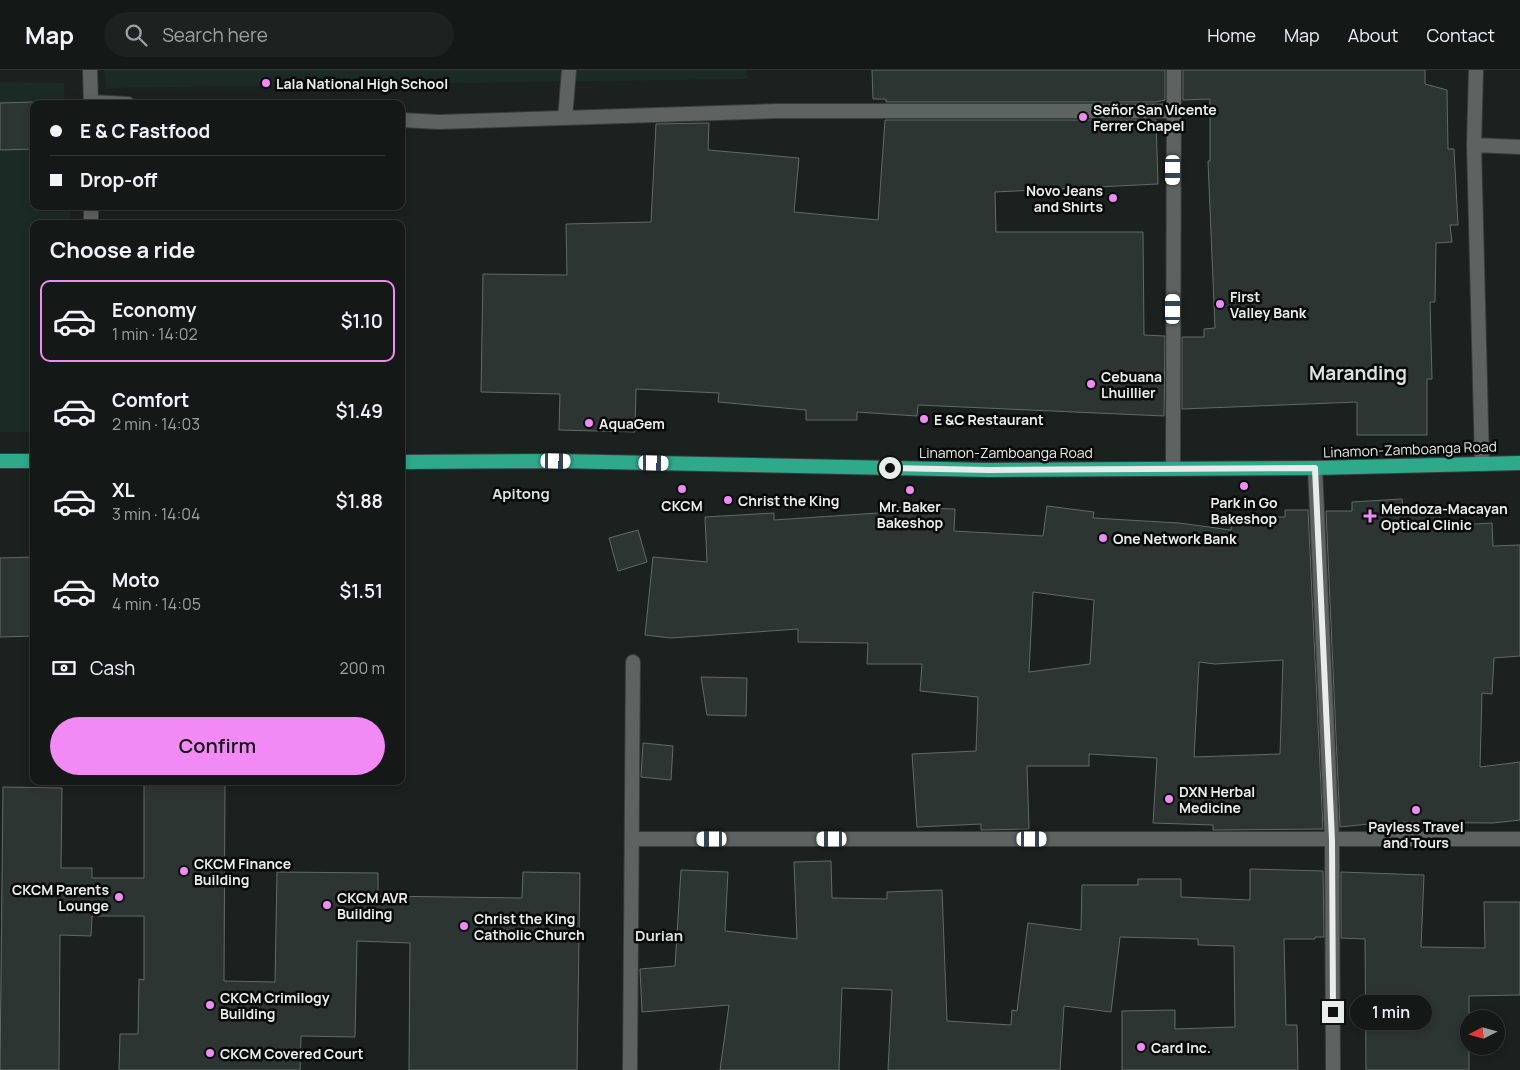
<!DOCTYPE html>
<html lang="en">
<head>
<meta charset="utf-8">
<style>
	body { margin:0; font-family:Manrope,sans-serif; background:#1d2220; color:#f1f3f6; height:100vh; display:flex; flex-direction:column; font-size:19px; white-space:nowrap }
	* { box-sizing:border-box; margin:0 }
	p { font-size:16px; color:#9da0a1 }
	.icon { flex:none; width:28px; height:28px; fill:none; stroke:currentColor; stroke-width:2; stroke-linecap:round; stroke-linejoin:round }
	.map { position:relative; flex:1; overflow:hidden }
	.panel { position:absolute; left:30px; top:150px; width:375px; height:565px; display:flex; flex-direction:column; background:#141917; border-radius:10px; box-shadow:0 2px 8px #0003,0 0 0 1px #333836 }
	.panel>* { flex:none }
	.banner { position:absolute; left:30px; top:30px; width:375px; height:110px; border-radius:10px; box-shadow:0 2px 8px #0003,0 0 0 1px #333836; display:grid; align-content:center; height:110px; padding:0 20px; background:#141917 }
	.needle { width:32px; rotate:264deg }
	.controls { position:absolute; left:1460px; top:940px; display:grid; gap:10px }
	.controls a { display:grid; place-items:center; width:45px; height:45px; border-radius:50%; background:#141917; box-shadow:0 2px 8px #0003,0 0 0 1px #333836; font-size:25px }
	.end { position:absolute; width:22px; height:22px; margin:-11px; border:6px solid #e8edeb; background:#111; box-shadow:0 0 0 2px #111 }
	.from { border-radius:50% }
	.bubble { position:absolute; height:35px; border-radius:18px; background:#141917; box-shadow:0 2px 8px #0003,0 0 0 1px #333836; font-size:16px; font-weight:600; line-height:35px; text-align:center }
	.car { position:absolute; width:15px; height:30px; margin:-15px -8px; border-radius:6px; box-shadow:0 0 4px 1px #0007; background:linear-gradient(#fff 24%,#345 0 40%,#fff 0 76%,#345 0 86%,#fff 0) }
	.banner b { display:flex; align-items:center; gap:18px; height:48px; font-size:19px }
	.banner b+b { border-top:1px solid #333836 }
	.banner i { width:12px; height:12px; background:#f1f3f6 }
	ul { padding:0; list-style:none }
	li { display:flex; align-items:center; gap:15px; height:82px; margin:0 10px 8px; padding:0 10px; border:2px solid transparent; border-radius:10px }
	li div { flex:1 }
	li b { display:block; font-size:19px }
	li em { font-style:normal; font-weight:600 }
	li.on { border-color:#f18af5 }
	li>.icon { width:45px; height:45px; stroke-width:1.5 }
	h2 { padding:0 20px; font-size:22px; line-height:60px }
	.pay { display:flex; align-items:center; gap:12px; height:55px; padding:0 20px; font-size:19px }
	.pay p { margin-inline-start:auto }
	.primary-button { display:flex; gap:10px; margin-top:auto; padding:10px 20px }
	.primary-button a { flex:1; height:58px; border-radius:30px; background:#f18af5; color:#111; font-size:20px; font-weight:600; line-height:58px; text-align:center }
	header { display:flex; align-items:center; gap:30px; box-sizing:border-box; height:70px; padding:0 25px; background:#141917; border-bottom:1px solid #333836 }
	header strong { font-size:24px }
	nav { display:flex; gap:28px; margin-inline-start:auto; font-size:18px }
	.search { width:350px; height:45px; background:#1d2220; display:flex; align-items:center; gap:12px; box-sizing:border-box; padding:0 18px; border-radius:28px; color:#9da0a1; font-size:19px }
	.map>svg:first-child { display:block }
	.built { fill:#1c2a25 }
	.building { fill:#2d3532; stroke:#626a67; fill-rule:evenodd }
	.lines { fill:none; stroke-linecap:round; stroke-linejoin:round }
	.service-casing { stroke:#383d3b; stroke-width:16 }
	.minor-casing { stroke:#383d3b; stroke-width:16 }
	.tertiary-casing { stroke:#383d3b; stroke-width:16 }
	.trunk-casing { stroke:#383d3b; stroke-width:16 }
	.service { stroke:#5c6360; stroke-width:14 }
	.minor { stroke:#5c6360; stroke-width:14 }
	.tertiary { stroke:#5c6360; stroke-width:14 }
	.trunk { stroke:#2eaa8a; stroke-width:14 }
	.route { stroke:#e8edeb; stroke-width:6 }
	.poi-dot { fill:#f18af5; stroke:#070a09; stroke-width:2 }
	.labels { text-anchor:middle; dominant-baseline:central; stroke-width:5; stroke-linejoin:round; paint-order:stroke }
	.poi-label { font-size:14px; font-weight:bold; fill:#e8edeb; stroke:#070a09; text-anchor:start }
	.street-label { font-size:14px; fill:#e8edeb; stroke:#070a09 }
	.neighbourhood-label { font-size:15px; font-weight:bold; fill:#dae3df; stroke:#070a09 }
	.district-label { font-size:19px; font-weight:bold; fill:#dae3df; stroke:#070a09 }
</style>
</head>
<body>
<header>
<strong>Map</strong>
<div class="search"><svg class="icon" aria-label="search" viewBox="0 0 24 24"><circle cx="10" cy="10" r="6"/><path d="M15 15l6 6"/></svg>Search here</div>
<nav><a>Home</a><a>Map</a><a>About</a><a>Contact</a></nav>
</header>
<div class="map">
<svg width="1520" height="1000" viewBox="0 0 1520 1000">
	<rect width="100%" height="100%" fill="#1b211f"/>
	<!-- built -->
	<path class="built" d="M104,0H746L747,9L106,18Z
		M0,12L64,13L65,34H34V136H70L71,154H34V362H0Z"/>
	<!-- building -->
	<path class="building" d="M872,0H1165V30L1155,32H886V29H873Z
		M1183,0H1425V14L1447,20L1448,79H1454L1458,155H1450L1452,172L1436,173L1435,232H1430L1432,309H1427V365H1357V332L1182,339V267H1204V259L1215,258L1208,91H1210V29L1183,30Z
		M34,32V79L0,80V33Z
		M885,50H1156L1158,114L995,122L996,162H1143L1144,265L1165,266L1164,346L918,335L917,346L857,342V350H806V340L718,332L719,323L636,319L635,362L559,360L560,324L481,322L483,204L567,205L566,154L651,152L656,54L709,53L708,80L799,88L794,142L878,150Z
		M1402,429L1403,438L1438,434L1441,456L1492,453L1493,476L1520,475V586L1494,588L1492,624L1482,623L1480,697L1520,692V750L1493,753L1388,752L1340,757L1326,441H1352V432Z
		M1047,436L1094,442L1093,448L1179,453L1231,460V447H1285V440H1308L1323,759L1213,760V755L1153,753L1157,688L1089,684V696H1027L1029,759L981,760V754L917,757L912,684L976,681L978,627L920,621L922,594H867L868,573L798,572V559L671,568L645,565L653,487L707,492L705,447L774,443V450L878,443V437L955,439L954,461L1043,466ZM1033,522L1094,530L1090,594L1029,602ZM1283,590L1280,684L1194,687L1199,592L1215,594Z
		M638,460L647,492L618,501L609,468Z
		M34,487V566L0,567V488Z
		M701,607L747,608L746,646L707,645Z
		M643,673L673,676L671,710L641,707Z
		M144,711H225L224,911L275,912L277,802L378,803V826L522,828L523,802L580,803L577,1000H409L410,873L357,871L355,967L301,966L300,1000H119L120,964H138L139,909L144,910V846H92L91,866L60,865L59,1000H0L3,717L62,718L61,798H92V808H144Z
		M831,791L832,828L887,829V822L942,820L947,951L1011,955L1012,940L1017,941L1028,853L1081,860L1082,815H1138V809H1181V827L1250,830V799L1323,801L1324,867H1315V869H1284L1286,955H1297L1298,1000H1122V941L1175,940V959L1235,957L1234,876L1198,875V869L1120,867L1111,942L1064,936L1060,1000H888L892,920L842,918L839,1000H720L729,935L642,942L640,899L675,896L681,800L728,802L725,861L797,869L794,792Z
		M1341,802L1424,805L1421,877L1485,878L1484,832H1520V925L1469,926V1000H1366L1365,869L1341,868Z"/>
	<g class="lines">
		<defs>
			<path id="service" d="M565,48L569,0"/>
			<path id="minor" d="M90,0L91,34
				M1476,0L1474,75L1482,392
				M91,32L128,34
				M401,50L439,52L777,41H1173
				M1474,75L1520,77
				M91,154V136
				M1173,397L1174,0
				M632,769H1520
				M630,1000L633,592"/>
			<path id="tertiary" d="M1315,398L1332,770L1333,1000"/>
			<path id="trunk" d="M0,391H34
				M401,392L556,391L989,400L1315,398L1520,393"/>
		</defs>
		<!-- service casing -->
		<use href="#service" class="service-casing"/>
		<!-- minor casing -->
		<use href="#minor" class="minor-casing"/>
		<!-- tertiary casing -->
		<use href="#tertiary" class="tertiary-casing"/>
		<!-- trunk casing -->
		<use href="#trunk" class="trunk-casing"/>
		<!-- service -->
		<use href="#service" class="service"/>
		<!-- minor -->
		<use href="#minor" class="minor"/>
		<!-- tertiary -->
		<use href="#tertiary" class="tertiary"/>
		<!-- trunk -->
		<use href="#trunk" class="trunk"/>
	</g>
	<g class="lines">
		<!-- route -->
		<path class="route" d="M890,398L989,400L1315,398L1332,770L1333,942"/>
	</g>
	<!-- markers -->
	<g class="poi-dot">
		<circle cx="266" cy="13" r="5"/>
		<circle cx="1083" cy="47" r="5"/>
		<circle cx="1113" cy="128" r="5"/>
		<circle cx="1220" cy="234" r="5"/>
		<circle cx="1091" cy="314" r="5"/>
		<circle cx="924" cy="349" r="5"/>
		<circle cx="589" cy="353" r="5"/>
		<circle cx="1244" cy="416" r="5"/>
		<circle cx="682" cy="419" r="5"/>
		<circle cx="910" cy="420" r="5"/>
		<circle cx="728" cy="430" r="5"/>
		<path d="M1367.5 438.5h5v5h5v5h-5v5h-5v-5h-5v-5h5z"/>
		<circle cx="1103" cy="468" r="5"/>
		<circle cx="1169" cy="729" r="5"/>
		<circle cx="1416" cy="740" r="5"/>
		<circle cx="184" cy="801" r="5"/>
		<circle cx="119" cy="827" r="5"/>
		<circle cx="327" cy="835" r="5"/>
		<circle cx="464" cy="856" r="5"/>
		<circle cx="210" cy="935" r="5"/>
		<circle cx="1141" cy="977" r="5"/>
		<circle cx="210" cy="983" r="5"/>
	</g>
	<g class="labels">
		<!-- poi labels -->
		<g class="poi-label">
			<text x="276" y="13">Lala National High School</text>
			<text x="1093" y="39">Señor San Vicente<tspan x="1093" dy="16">Ferrer Chapel</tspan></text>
			<text x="1103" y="120" text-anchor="end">Novo Jeans<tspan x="1103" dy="16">and Shirts</tspan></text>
			<text x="1230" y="226">First<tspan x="1230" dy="16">Valley Bank</tspan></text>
			<text x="1101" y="306">Cebuana<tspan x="1101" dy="16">Lhuillier</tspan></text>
			<text x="934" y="349">E &amp;C Restaurant</text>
			<text x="599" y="353">AquaGem</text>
			<text x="738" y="430">Christ the King</text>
			<text x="1244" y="432" text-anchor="middle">Park in Go<tspan x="1244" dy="16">Bakeshop</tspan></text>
			<text x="682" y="435" text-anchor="middle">CKCM</text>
			<text x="910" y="436" text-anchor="middle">Mr. Baker<tspan x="910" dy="16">Bakeshop</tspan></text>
			<text x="1381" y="438">Mendoza-Macayan<tspan x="1381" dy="16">Optical Clinic</tspan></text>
			<text x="1113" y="468">One Network Bank</text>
			<text x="1179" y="721">DXN Herbal<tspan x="1179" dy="16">Medicine</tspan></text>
			<text x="1416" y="756" text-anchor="middle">Payless Travel<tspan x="1416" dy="16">and Tours</tspan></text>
			<text x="194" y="793">CKCM Finance<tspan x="194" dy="16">Building</tspan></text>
			<text x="109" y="819" text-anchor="end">CKCM Parents<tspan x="109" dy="16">Lounge</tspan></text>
			<text x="337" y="827">CKCM AVR<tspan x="337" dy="16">Building</tspan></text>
			<text x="474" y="848">Christ the King<tspan x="474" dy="16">Catholic Church</tspan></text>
			<text x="220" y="927">CKCM Crimilogy<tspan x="220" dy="16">Building</tspan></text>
			<text x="1151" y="977">Card Inc.</text>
			<text x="220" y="983">CKCM Covered Court</text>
		</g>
		<!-- street labels -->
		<g class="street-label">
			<text transform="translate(1410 379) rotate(-2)">Linamon-Zamboanga Road</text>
			<text x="1006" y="382">Linamon-Zamboanga Road</text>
		</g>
		<!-- neighbourhood labels -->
		<g class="neighbourhood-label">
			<text x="521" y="423">Apitong</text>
			<text x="659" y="865">Durian</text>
		</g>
		<!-- district labels -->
		<g class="district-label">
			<text x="1358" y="303">Maranding</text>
		</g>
	</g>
</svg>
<div class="controls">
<a><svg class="needle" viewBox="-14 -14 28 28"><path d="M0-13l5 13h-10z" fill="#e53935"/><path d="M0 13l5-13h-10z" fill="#9da0a1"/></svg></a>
</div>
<i class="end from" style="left:890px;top:398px"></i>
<i class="end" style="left:1333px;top:942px"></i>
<div class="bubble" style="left:1350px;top:925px;width:82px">1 min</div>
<i class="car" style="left:1173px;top:100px;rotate:180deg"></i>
<i class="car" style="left:1173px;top:239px;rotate:0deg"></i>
<i class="car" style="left:556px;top:391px;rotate:91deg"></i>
<i class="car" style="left:654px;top:393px;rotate:91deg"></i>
<i class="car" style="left:712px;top:769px;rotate:270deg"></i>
<i class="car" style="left:832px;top:769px;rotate:270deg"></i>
<i class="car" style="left:1032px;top:769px;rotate:90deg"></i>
<div class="banner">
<b><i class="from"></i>E &amp; C Fastfood</b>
<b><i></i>Drop-off</b>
</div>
<section class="panel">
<h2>Choose a ride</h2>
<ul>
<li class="on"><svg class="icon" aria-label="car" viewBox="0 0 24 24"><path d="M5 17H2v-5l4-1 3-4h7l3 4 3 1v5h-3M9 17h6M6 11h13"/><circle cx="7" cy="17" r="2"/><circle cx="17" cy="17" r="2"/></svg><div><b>Economy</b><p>1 min · 14:02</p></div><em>$1.10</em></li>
<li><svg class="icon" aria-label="car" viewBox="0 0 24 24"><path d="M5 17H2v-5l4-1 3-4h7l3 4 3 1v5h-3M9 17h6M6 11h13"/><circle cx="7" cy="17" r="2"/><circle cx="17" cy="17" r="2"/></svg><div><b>Comfort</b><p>2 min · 14:03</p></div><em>$1.49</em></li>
<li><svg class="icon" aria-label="car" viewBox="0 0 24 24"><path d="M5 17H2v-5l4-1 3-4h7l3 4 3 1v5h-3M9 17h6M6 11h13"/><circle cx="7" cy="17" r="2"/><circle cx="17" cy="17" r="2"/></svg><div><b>XL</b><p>3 min · 14:04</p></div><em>$1.88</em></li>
<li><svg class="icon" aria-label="car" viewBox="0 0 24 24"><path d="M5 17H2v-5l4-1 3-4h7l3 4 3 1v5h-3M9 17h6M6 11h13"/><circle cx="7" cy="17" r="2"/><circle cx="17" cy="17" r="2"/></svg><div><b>Moto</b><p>4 min · 14:05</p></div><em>$1.51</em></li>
</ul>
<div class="pay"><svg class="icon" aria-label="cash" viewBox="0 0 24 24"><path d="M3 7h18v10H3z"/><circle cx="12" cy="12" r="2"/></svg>Cash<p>200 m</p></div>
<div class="primary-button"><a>Confirm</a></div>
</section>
</div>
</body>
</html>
